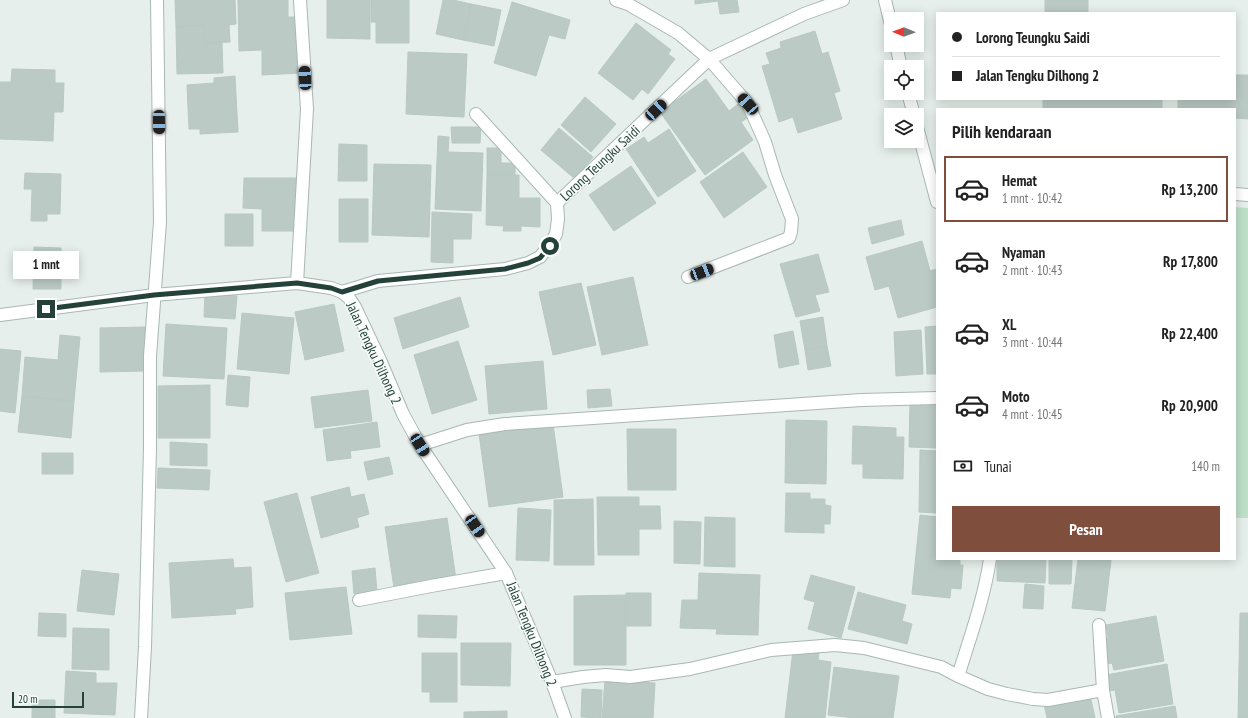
<!DOCTYPE html>
<html lang="id">
<head>
<meta charset="utf-8">
<style>
	body { margin:0; font-family:"PT Sans Narrow",sans-serif; background:#f2f2f2; color:#222; height:100vh; display:flex; flex-direction:column; font-size:15px; white-space:nowrap }
	* { box-sizing:border-box; margin:0 }
	p { font-size:13px; color:#767676 }
	.icon { flex:none; width:22px; height:22px; fill:none; stroke:currentColor; stroke-width:2; stroke-linecap:round; stroke-linejoin:round }
	.map { position:relative; flex:1; overflow:hidden }
	.side { position:absolute; left:936px; top:108px; width:300px; height:452px; display:flex; flex-direction:column; background:#fff; border-radius:0px; box-shadow:0 2px 10px #0003 }
	.side>* { flex:none }
	.top-card { position:absolute; left:936px; top:12px; width:300px; height:88px; border-radius:0px; box-shadow:0 2px 10px #0003; display:grid; align-content:center; height:88px; padding:0 16px; background:#fff }
	.needle { width:26px; rotate:271deg }
	.buttons { position:absolute; left:884px; top:12px; display:grid; gap:8px }
	.buttons a { display:grid; place-items:center; width:40px; height:40px; border-radius:0px; background:#fff; box-shadow:0 2px 10px #0003; font-size:20px }
	.scale { position:absolute; left:12px; bottom:10px; width:72px; box-sizing:border-box; padding-left:4px; border:2px solid #24423a; border-top:0; font-size:11px; line-height:14px; white-space:nowrap; color:#24423a; -webkit-text-stroke:3px #f7fbf9; paint-order:stroke }
	.end { position:absolute; width:18px; height:18px; margin:-9px; border:5px solid #24423a; background:#fff; box-shadow:0 0 0 2px #fff }
	.from { border-radius:50% }
	.bubble { position:absolute; height:28px; border-radius:0px; background:#fff; box-shadow:0 2px 10px #0003; font-size:13px; font-weight:800; line-height:28px; text-align:center }
	.car { position:absolute; width:12px; height:24px; margin:-12px -6px; border-radius:5px; box-shadow:0 0 3px 1px #0007; background:linear-gradient(#222 24%,#8ab4d8 0 40%,#222 0 76%,#8ab4d8 0 86%,#222 0) }
	.top-card b { display:flex; align-items:center; gap:14px; height:38px; font-size:15px }
	.top-card b+b { border-top:1px solid #e0e0e0 }
	.top-card i { width:10px; height:10px; background:#222 }
	ul { padding:0; list-style:none }
	li { display:flex; align-items:center; gap:12px; height:66px; margin:0 8px 6px; padding:0 8px; border:2px solid transparent; border-radius:0px }
	li div { flex:1 }
	li b { display:block; font-size:15px }
	li em { font-style:normal; font-weight:800 }
	li.active { border-color:#804e3d }
	li>.icon { width:36px; height:36px; stroke-width:1.5 }
	h2 { padding:0 16px; font-size:18px; line-height:48px }
	.pay { display:flex; align-items:center; gap:10px; height:44px; padding:0 16px; font-size:15px }
	.pay p { margin-inline-start:auto }
	.cta { display:flex; gap:8px; margin-top:auto; padding:8px 16px }
	.cta a { flex:1; height:46px; border-radius:0px; background:#804e3d; color:#fff; font-size:16px; font-weight:800; line-height:46px; text-align:center }
	.map>svg:first-child { display:block }
	.green { fill:#bfe0c8 }
	.building { fill:#bbcac4; stroke:#b8c9c2 }
	.lines { fill:none; stroke-linecap:round; stroke-linejoin:round }
	.service-casing { stroke:#a8b8b2; stroke-width:14 }
	.minor-casing { stroke:#a8b8b2; stroke-width:14 }
	.tertiary-casing { stroke:#a8b8b2; stroke-width:14 }
	.service { stroke:#fff; stroke-width:12 }
	.minor { stroke:#fff; stroke-width:12 }
	.tertiary { stroke:#fff; stroke-width:12 }
	.route { stroke:#24423a; stroke-width:5 }
	.labels { text-anchor:middle; dominant-baseline:central; stroke-width:3; stroke-linejoin:round; paint-order:stroke }
	.street-label { font-size:14px; fill:#24423a; stroke:#f7fbf9 }
</style>
</head>
<body>
<div class="map">
<svg width="1248" height="718" viewBox="0 0 1248 718">
	<rect width="100%" height="100%" fill="#e6efeb"/>
	<!-- green -->
	<path class="green" d="M1235,207L1248,208V518H1235Z"/>
	<!-- building -->
	<path class="building" d="M175,0H235L236,24L229,25L230,42L205,43V25L176,27Z
		M238,0H288V17H299L301,73L262,75V50L239,51Z
		M327,0H370V39L327,38Z
		M371,0H409V43H376V22H371Z
		M443,0H453L471,4L463,40L436,34Z
		M695,0H737L739,12L720,14L718,1L695,4Z
		M1045,0H1088V13H1045Z
		M512,2L570,20L565,39L549,35L536,76L494,63Z
		M471,4L501,10L494,46L463,40Z
		M636,23L671,50L668,54L675,59L648,94L642,89L633,100L598,73Z
		M205,25V43L222,42L223,73L177,74L176,27Z
		M815,31L822,54L828,52L840,91L834,93L842,119L798,133L793,117L779,122L762,66L770,64L766,53L781,48L780,42Z
		M408,52L467,54L464,117L406,114Z
		M12,69L55,70V83H64L63,112H54L53,141L0,139V82H11Z
		M1235,75H1248V119L1235,118V109H1178V99H1235Z
		M235,76L238,132L200,134V129H189L187,85L214,83V78Z
		M706,79L729,111L742,101L752,115L741,122L753,140L705,175L660,112Z
		M585,97L616,124L591,152L561,125Z
		M1043,99H1162V109H1043Z
		M451,127H481L480,143H452Z
		M559,128L593,157L575,179L541,150Z
		M669,129L696,171L658,197L626,149L644,137L648,143Z
		M438,136L449,137L448,152L483,153L481,211L435,209Z
		M339,144L367,145V181H338Z
		M487,148H501V163H515V175H487Z
		M743,152L767,187L724,218L700,182Z
		M374,164L431,165L429,237L372,235Z
		M631,166L656,203L614,231L589,195Z
		M25,173L61,174L60,214H47V221H31L32,189H24Z
		M487,175H519V198H540V227L521,226V231H503L504,226L486,225Z
		M244,178H297L296,231H262V209L243,208Z
		M339,199H368V242H339Z
		M432,212L472,214L471,239H453V263L431,262Z
		M225,214H253V246H225Z
		M901,220L904,235L872,244L868,228Z
		M922,241L930,271L937,269V307L898,318L889,286L875,290L866,257Z
		M34,247L61,248V289H33Z
		M818,254L829,292L815,295L820,311L796,317L780,264Z
		M633,277L648,345L602,355L587,287Z
		M581,283L596,345L553,355L539,292Z
		M205,294L237,296L235,319L204,317Z
		M460,297L469,327L403,349L394,318Z
		M334,304L344,351L305,360L295,312Z
		M242,313L294,318L289,374L237,369Z
		M823,317L827,346L805,350L800,321Z
		M166,324L227,328L224,379L163,376Z
		M937,326V374H927L925,327Z
		M145,327L146,371L100,372V328Z
		M921,330L923,374L896,376L894,332Z
		M793,331L799,364L779,368L774,335Z
		M60,335L80,337L74,401L22,396L25,357L58,360Z
		M458,341L477,400L432,414L414,355Z
		M827,346L831,366L808,370L805,350Z
		M0,349L21,351L15,413L0,411Z
		M543,361L547,409L489,414L485,366Z
		M228,375L250,377L248,407L226,405Z
		M210,385V438H158V386Z
		M610,389L612,406L588,408L587,390Z
		M368,390L372,421L315,428L311,397Z
		M22,396L74,401L71,438L18,432Z
		M910,402L937,403V448L909,447Z
		M786,420L827,421L826,484L785,483Z
		M377,422L380,447L350,451L351,458L327,461L323,430Z
		M553,424L563,497L489,507L479,434Z
		M853,426L896,428V437H904L903,479L863,478V464H852Z
		M627,429H676V490H628Z
		M170,442L207,444V466L170,465Z
		M920,450L937,451V513L919,512Z
		M42,453H73V474H42Z
		M389,457L393,474L368,480L364,462Z
		M158,468L210,470L209,490L157,488Z
		M349,487L351,497L364,494L369,514L357,518L359,527L321,538L311,497Z
		M297,493L319,573L286,582L264,502Z
		M786,493H810V499H825V505L831,506L830,524H824V533L785,532Z
		M597,497H639V506H660L661,529H639V555H598Z
		M593,499L594,565H554V500Z
		M518,508L551,510L549,561L516,560Z
		M920,515L937,517V559H960V565H963L961,589L951,588L950,598L912,594Z
		M705,517L735,518V567L704,566Z
		M447,518L456,579L394,588L385,527Z
		M674,521L701,522L700,564L674,563Z
		M233,559L234,568L251,567L253,607L235,609L236,614L172,618L169,563Z
		M997,559H1046L1045,583L997,581Z
		M1049,559H1072L1071,584H1049Z
		M1078,559L1111,560L1105,611L1072,608Z
		M375,568L377,592L354,594L352,571Z
		M82,570L119,574L114,615L77,611Z
		M699,573L760,575L758,635L716,634L717,629L680,628L682,600H698Z
		M811,575L855,587L841,638L808,629L815,602L804,599Z
		M1025,584L1044,586L1043,609L1023,608Z
		M346,587L352,634L290,640L285,593Z
		M858,592L906,605L902,621L912,624L907,644L848,629Z
		M626,593H651V626H626Z
		M626,595V665H574V596Z
		M39,613L66,614V637L38,636Z
		M1240,613H1248V718H1238Z
		M418,615L457,616L456,638L418,637Z
		M1156,616L1164,661L1114,670L1112,663L1107,664L1102,640L1108,638L1106,625Z
		M73,628L109,629V670L72,669Z
		M461,643H511L510,686L461,685Z
		M793,650L819,652L818,660L831,662L825,718H785Z
		M422,653H457V702H430V692H422Z
		M1167,664L1173,704L1119,713L1115,690L1108,691L1106,675Z
		M834,667L899,676L893,718H854L828,715Z
		M66,671L96,673V683H117L115,715L64,713Z
		M605,680L655,683L653,718H602Z
		M582,689L602,690L601,718L581,717Z
		M1090,695L1095,718H1047L1044,704Z
		M32,700H55V718H32Z
		M1175,706L1177,718H1116V716Z
		M507,711V718H464V712Z"/>
	<g class="lines">
		<defs>
			<path id="service" d="M1235,194L1248,195"/>
			<path id="minor" d="M616,0L628,4L678,33L709,59L748,104L765,142L775,175L792,219L791,232L789,238L688,277
				M885,0L891,25
				M896,45L901,67
				M908,93L914,115
				M476,114L557,203
				M917,127L937,202
				M297,283L307,109L300,0
				M342,292L378,281L505,269L528,263L540,257L549,246L556,234L558,219L557,203L709,59L804,14L843,0
				M420,445L467,430L505,424L861,400L937,398
				M359,600L431,586L506,573
				M1099,625L1103,690L1108,718
				M958,676C970,638 984,599 990,559
				M552,682L583,677L606,675L630,677L690,669L771,650L835,645L864,648L941,667L958,676L988,689L1007,694L1033,699L1048,700L1103,690
				M141,718L145,647L150,447V356L160,222L157,0"/>
			<path id="tertiary" d="M0,315L154,295L297,283L331,288L342,292L349,298L355,307L381,362L403,414L420,445L506,573L552,682L565,718"/>
		</defs>
		<!-- service casing -->
		<use href="#service" class="service-casing"/>
		<!-- minor casing -->
		<use href="#minor" class="minor-casing"/>
		<!-- tertiary casing -->
		<use href="#tertiary" class="tertiary-casing"/>
		<!-- service -->
		<use href="#service" class="service"/>
		<!-- minor -->
		<use href="#minor" class="minor"/>
		<!-- tertiary -->
		<use href="#tertiary" class="tertiary"/>
	</g>
	<g class="lines">
		<!-- route -->
		<path class="route" d="M46,309L154,295L297,283L331,288L342,292L378,281L505,269L528,263L540,258L550,246"/>
	</g>
	<g class="labels">
		<!-- street labels -->
		<g class="street-label">
			<text transform="translate(600 163) rotate(-43)">Lorong Teungku Saidi</text>
			<text transform="translate(374 353) rotate(65)">Jalan Tengku Dilhong 2</text>
			<text transform="translate(532 634) rotate(68)">Jalan Tengku Dilhong 2</text>
		</g>
	</g>
</svg>
<div class="buttons">
<a><svg class="needle" viewBox="-14 -14 28 28"><path d="M0-13l5 13h-10z" fill="#e53935"/><path d="M0 13l5-13h-10z" fill="#767676"/></svg></a>
<a><svg class="icon" aria-label="locate" viewBox="0 0 24 24"><circle cx="12" cy="12" r="6"/><path d="M12 2v4M12 18v4M2 12h4M18 12h4"/></svg></a>
<a><svg class="icon" aria-label="layers" viewBox="0 0 24 24"><path d="M12 4l9 5-9 5-9-5zM3 14l9 5 9-5"/></svg></a>
</div>
<div class="scale">20 m</div>
<i class="end from" style="left:550px;top:246px"></i>
<i class="end" style="left:46px;top:309px"></i>
<div class="bubble" style="left:13px;top:251px;width:66px">1 mnt</div>
<i class="car" style="left:305px;top:78px;rotate:357deg"></i>
<i class="car" style="left:748px;top:104px;rotate:318deg"></i>
<i class="car" style="left:656px;top:110px;rotate:47deg"></i>
<i class="car" style="left:159px;top:122px;rotate:179deg"></i>
<i class="car" style="left:702px;top:272px;rotate:69deg"></i>
<i class="car" style="left:420px;top:445px;rotate:147deg"></i>
<i class="car" style="left:475px;top:526px;rotate:146deg"></i>
<div class="top-card">
<b><i class="from"></i>Lorong Teungku Saidi</b>
<b><i></i>Jalan Tengku Dilhong 2</b>
</div>
<section class="side">
<h2>Pilih kendaraan</h2>
<ul>
<li class="active"><svg class="icon" aria-label="car" viewBox="0 0 24 24"><path d="M5 17H2v-5l4-1 3-4h7l3 4 3 1v5h-3M9 17h6M6 11h13"/><circle cx="7" cy="17" r="2"/><circle cx="17" cy="17" r="2"/></svg><div><b>Hemat</b><p>1 mnt · 10:42</p></div><em>Rp 13,200</em></li>
<li><svg class="icon" aria-label="car" viewBox="0 0 24 24"><path d="M5 17H2v-5l4-1 3-4h7l3 4 3 1v5h-3M9 17h6M6 11h13"/><circle cx="7" cy="17" r="2"/><circle cx="17" cy="17" r="2"/></svg><div><b>Nyaman</b><p>2 mnt · 10:43</p></div><em>Rp 17,800</em></li>
<li><svg class="icon" aria-label="car" viewBox="0 0 24 24"><path d="M5 17H2v-5l4-1 3-4h7l3 4 3 1v5h-3M9 17h6M6 11h13"/><circle cx="7" cy="17" r="2"/><circle cx="17" cy="17" r="2"/></svg><div><b>XL</b><p>3 mnt · 10:44</p></div><em>Rp 22,400</em></li>
<li><svg class="icon" aria-label="car" viewBox="0 0 24 24"><path d="M5 17H2v-5l4-1 3-4h7l3 4 3 1v5h-3M9 17h6M6 11h13"/><circle cx="7" cy="17" r="2"/><circle cx="17" cy="17" r="2"/></svg><div><b>Moto</b><p>4 mnt · 10:45</p></div><em>Rp 20,900</em></li>
</ul>
<div class="pay"><svg class="icon" aria-label="cash" viewBox="0 0 24 24"><path d="M3 7h18v10H3z"/><circle cx="12" cy="12" r="2"/></svg>Tunai<p>140 m</p></div>
<div class="cta"><a>Pesan</a></div>
</section>
</div>
</body>
</html>
